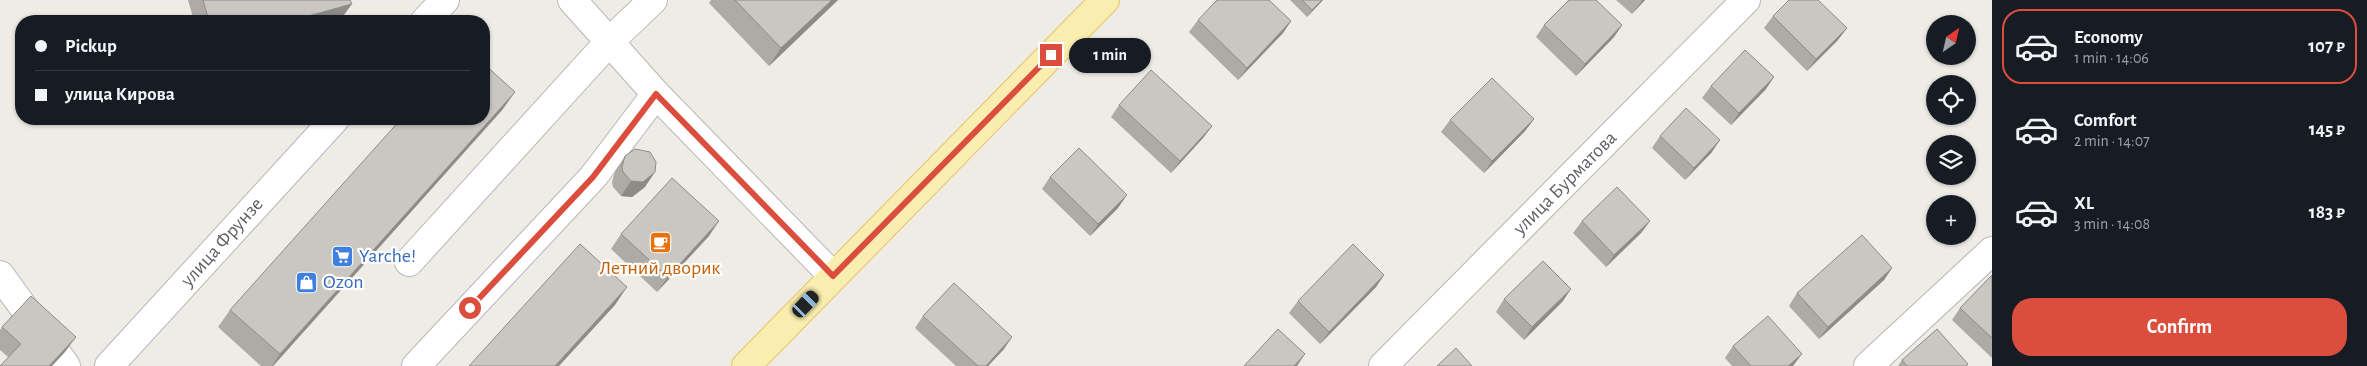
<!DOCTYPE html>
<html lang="en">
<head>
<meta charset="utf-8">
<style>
	body { margin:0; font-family:"Alegreya Sans",sans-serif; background:#242831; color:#f1f3f6; height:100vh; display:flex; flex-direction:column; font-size:19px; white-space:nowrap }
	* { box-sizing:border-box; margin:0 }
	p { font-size:16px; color:#9ea1a6 }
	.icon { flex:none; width:28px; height:28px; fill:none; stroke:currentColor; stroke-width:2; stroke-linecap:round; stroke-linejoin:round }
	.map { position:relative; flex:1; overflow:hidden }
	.sheet { display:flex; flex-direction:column; background:#171b24; width:375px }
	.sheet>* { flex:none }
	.hud { position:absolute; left:15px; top:15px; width:475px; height:110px; border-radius:20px; box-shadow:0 1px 4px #0004; display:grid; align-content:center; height:110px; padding:0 20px; background:#171b24 }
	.needle { width:32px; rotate:34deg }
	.fabs { position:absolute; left:1926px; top:15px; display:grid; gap:10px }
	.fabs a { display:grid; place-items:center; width:50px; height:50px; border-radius:50%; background:#171b24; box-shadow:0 1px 4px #0004; font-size:25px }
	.end { position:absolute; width:22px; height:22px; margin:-11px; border:6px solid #db4e3e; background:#fff; box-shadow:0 0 0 2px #fff }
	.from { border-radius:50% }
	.bubble { position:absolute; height:35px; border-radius:18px; background:#171b24; box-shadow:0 1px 4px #0004; font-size:16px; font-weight:600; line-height:35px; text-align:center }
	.car { position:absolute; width:15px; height:30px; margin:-15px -8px; border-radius:6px; box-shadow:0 0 4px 1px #0007; background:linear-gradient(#222 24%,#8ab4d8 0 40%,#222 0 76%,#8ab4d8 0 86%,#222 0) }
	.hud b { display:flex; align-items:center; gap:18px; height:48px; font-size:19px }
	.hud b+b { border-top:1px solid #363941 }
	.hud i { width:12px; height:12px; background:#f1f3f6 }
	ul { padding:9px 0 0; list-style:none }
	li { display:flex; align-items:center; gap:15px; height:75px; margin:0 10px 8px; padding:0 10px; border:2px solid transparent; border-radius:20px }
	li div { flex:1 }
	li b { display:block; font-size:19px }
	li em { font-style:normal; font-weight:600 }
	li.selected { border-color:#db4e3e }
	li>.icon { width:45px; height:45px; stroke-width:1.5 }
	.cta { display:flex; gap:10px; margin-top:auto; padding:10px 20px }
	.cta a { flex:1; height:58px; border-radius:20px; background:#db4e3e; color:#fff; font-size:20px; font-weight:600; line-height:58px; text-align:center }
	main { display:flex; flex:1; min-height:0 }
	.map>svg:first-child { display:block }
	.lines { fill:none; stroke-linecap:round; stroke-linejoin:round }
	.minor-casing { stroke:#b6b7bb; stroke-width:30 }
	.major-casing { stroke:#e6c566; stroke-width:30 }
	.minor { stroke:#fff; stroke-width:28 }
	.major { stroke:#f9eeb0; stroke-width:28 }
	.wall { fill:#aeaba7 }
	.shaded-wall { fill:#8d8b88 }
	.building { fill:#cac7c2; stroke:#8d8b88 }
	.route { stroke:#db4e3e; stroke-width:6 }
	.labels { text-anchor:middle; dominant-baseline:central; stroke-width:4.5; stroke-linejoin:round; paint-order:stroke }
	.street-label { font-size:20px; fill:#5d6064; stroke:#fff }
	.shop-label { font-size:20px; fill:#366cbe; stroke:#fff; text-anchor:start }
	.food-label { font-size:20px; fill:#c56008; stroke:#fff }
</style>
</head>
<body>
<main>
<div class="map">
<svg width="1992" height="366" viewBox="0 0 1992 366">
	<rect width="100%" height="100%" fill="#eeece5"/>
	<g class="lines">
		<defs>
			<path id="minor" d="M572,0L656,94L833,276
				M425,21L445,0
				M409,262L609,42L653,0
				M0,275L66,366
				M109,366L335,119
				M416,366L593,177L656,94
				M1383,366L1746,0
				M1868,366L1992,251"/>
			<path id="major" d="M746,366L1105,0"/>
		</defs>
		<!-- minor casing -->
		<use href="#minor" class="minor-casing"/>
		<!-- major casing -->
		<use href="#major" class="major-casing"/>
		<!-- minor -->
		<use href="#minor" class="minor"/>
		<!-- major -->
		<use href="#major" class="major"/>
	</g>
	<!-- wall -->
	<path class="wall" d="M188,0H350L341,19L333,21H194Z
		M711,0H838L769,66L709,3Z
		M1290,0H1323L1307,17Z
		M1616,0H1645L1632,14Z
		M1773,16L1838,40L1807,71L1764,28Z
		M1198,20L1291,21L1283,33L1238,80L1189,32Z
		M1544,25H1622L1614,37L1576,76L1536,37Z
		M1711,86L1766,89L1731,125L1702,98Z
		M1119,105L1212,126L1203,138L1171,173L1111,117Z
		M503,109L273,366H261L218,327L230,310Z
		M1534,119L1525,131L1484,173L1441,132L1450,120Z
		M1660,136L1712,152L1685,180L1652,148Z
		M625,156L645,187L632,197L621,196L613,187L612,182L615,171Z
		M1050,177L1118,208L1090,236L1042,189Z
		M1582,221H1650L1641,233L1606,267L1573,233Z
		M621,234L709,236L657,292L611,249Z
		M1892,268L1884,280L1819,339L1789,306L1797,293Z
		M1384,275L1376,287L1320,344L1289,313L1298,301Z
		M1992,275V358L1952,320L1960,308Z
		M1504,299L1563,301L1524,340L1496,312Z
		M923,316L1004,349L988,366H956L915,328Z
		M2,327L65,352L8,357L0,350V330Z
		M1733,346L1793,366H1732L1725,358Z
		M1902,360L1968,364L1967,366H1898Z"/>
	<!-- shaded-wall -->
	<path class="shaded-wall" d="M832,0H838L769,66L781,48Z
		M1322,0H1323L1307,17L1312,10Z
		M1642,0H1645L1632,14L1641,2Z
		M352,4L341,19L333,21H290Z
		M1291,21L1283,33L1238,80L1247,68Z
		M1622,25L1614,37L1576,76L1585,64Z
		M1847,28L1838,40L1807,71L1816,59Z
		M1774,77L1766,89L1731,125L1739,113Z
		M515,92L503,109L273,366H272L280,354Z
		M1534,119L1525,131L1484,173L1492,161Z
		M1212,126L1203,138L1171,173L1180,161Z
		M1720,140L1712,152L1685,180L1694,168Z
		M655,172L645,187L632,197L621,196L631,181Z
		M1127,195L1118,208L1090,236L1098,224Z
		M719,221L709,236L657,292L668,277Z
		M1650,221L1641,233L1606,267L1614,255Z
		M1892,268L1884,280L1819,339L1828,327Z
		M1384,275L1376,287L1320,344L1329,332Z
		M627,287L615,305L559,366H555Z
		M1571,289L1563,301L1524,340L1532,327Z
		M76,337L65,352L52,366H49Z
		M1012,337L1004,349L988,366H986Z
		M1305,354L1297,366H1294Z
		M1802,354L1793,366H1788Z"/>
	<!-- building -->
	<path class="building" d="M203,0H350L352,4L290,21H209Z
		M735,0H832L781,48Z
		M1217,0H1269L1291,21L1247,68L1198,20Z
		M1302,0H1322L1312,10Z
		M1569,0H1596L1622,25L1585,64L1544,25Z
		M1789,0H1818L1847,28L1816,59L1773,16Z
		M1745,50L1774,77L1739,113L1711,86Z
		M484,64L515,92L280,354L230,310L401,119H484Z
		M1151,70L1212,126L1180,161L1119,105Z
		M1492,78L1534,119L1492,161L1450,120Z
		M1686,108L1720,140L1694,168L1660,136Z
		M1079,148L1127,195L1098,224L1050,177Z
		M635,149L650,152L656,162L655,172L643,182L631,181L623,172L622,167L625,156Z
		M672,178L719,221L668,277L621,234Z
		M1617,187L1650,221L1614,255L1582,221Z
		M1862,235L1892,268L1828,327L1797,293Z
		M580,244L627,287L555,366H469Z
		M1353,244L1384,275L1329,332L1298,301Z
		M1543,261L1571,289L1532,327L1504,299Z
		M1992,275V338L1960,308Z
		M954,283L1012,337L986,366H978L923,316Z
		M31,296L76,337L49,366H0L21,344L2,327Z
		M1768,316L1802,354L1788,366H1751L1733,346Z
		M1278,329L1305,354L1294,366H1244Z
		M1937,329L1968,364L1966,366H1907L1902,360Z
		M1456,348L1472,366H1437Z"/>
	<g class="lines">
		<!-- route -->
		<path class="route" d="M470,308L593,177L656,94L833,276L1051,55"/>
	</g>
	<!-- icons -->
	<defs>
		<symbol id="cafe-square" viewBox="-11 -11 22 22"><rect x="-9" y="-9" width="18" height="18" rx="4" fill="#e8710a" stroke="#fff"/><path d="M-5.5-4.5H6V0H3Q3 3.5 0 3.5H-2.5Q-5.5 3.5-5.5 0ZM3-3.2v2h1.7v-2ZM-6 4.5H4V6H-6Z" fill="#fff"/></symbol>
		<symbol id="supermarket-square" viewBox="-11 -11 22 22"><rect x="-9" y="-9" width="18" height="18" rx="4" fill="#3f7fe0" stroke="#fff"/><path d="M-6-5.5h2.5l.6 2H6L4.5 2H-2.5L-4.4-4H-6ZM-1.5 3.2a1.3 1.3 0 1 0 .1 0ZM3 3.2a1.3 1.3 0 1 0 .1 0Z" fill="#fff"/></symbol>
		<symbol id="shop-square" viewBox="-11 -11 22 22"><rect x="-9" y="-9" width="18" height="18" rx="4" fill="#3f7fe0" stroke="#fff"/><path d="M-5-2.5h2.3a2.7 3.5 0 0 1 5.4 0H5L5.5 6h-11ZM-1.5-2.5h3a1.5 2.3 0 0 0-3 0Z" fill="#fff"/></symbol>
	</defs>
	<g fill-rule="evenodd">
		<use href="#cafe-square" x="648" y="230" width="25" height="25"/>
		<use href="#supermarket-square" x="330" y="244" width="25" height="25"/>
		<use href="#shop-square" x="294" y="270" width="25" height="25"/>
	</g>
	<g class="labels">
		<!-- street labels -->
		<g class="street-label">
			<text transform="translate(1565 183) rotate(-45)">улица Бурматова</text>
			<text transform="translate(222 242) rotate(-48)">улица Фрунзе</text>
		</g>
		<!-- shop labels -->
		<g class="shop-label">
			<text x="359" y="256">Yarche!</text>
			<text x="323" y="282">Ozon</text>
		</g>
		<!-- food labels -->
		<g class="food-label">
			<text x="660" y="268">Летний дворик</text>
		</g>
	</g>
</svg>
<div class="fabs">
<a><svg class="needle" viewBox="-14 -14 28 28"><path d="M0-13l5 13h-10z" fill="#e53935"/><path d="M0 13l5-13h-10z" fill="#9ea1a6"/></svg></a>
<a><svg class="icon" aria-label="locate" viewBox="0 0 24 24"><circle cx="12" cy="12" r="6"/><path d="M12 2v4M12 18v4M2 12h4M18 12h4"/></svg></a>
<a><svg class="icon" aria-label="layers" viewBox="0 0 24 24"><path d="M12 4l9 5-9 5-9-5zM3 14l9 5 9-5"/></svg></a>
<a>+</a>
</div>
<i class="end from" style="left:470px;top:308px"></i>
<i class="end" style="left:1051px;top:55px"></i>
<div class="bubble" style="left:1069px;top:38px;width:82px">1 min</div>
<i class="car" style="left:806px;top:304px;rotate:44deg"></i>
<div class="hud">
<b><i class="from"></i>Pickup</b>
<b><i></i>улица Кирова</b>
</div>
</div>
<section class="sheet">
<ul>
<li class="selected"><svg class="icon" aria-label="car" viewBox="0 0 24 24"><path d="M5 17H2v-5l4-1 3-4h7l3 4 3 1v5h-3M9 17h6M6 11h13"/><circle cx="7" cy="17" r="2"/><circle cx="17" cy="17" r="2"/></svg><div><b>Economy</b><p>1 min · 14:06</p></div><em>107 ₽</em></li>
<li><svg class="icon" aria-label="car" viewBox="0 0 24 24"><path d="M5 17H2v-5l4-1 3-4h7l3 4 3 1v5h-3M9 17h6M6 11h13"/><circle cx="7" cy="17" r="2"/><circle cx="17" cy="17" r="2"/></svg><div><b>Comfort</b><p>2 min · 14:07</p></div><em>145 ₽</em></li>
<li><svg class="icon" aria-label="car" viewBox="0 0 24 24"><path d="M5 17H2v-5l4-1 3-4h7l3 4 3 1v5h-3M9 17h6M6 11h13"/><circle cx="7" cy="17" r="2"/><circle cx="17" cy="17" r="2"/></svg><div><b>XL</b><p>3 min · 14:08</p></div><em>183 ₽</em></li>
</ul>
<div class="cta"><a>Confirm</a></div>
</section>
</main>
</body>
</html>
